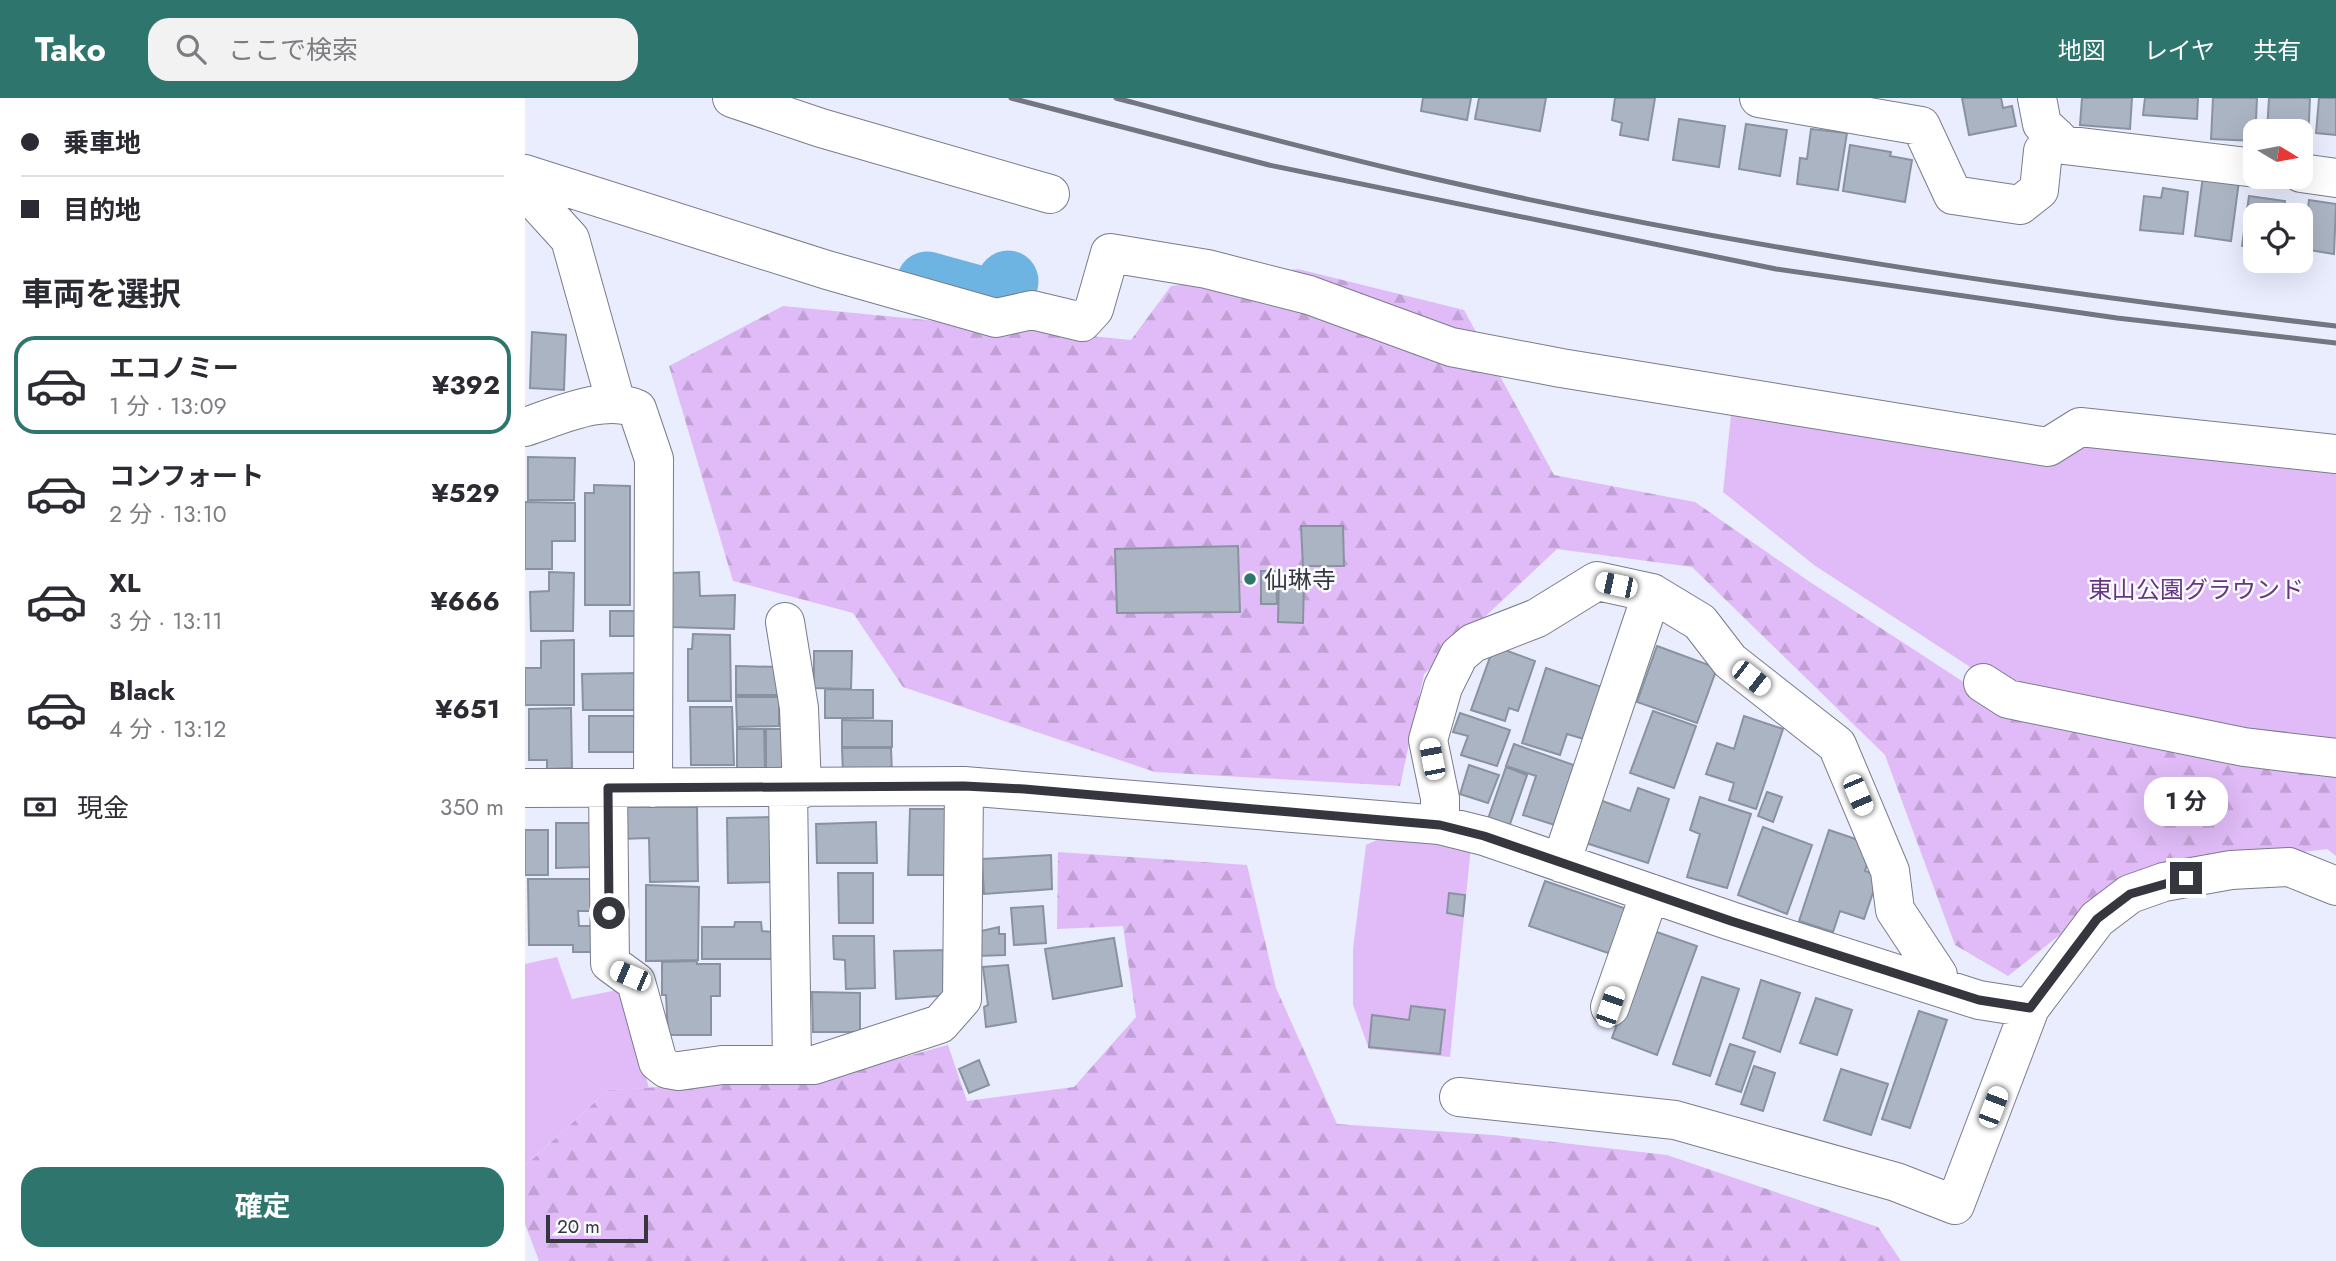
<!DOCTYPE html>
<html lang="ja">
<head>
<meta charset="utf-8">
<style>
	body { margin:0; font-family:Jost,"Noto Sans JP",sans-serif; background:#f2f2f3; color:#2b2b33; height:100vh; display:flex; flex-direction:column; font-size:26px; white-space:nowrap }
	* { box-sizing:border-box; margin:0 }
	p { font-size:23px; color:#7c7c81 }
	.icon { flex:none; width:38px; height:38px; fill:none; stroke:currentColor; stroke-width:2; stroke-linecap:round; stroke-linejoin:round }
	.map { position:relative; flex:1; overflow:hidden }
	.side { display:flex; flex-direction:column; background:#fff; width:525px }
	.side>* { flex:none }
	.top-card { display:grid; align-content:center; height:154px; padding:0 21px; background:#fff }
	.needle { width:46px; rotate:100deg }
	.buttons { position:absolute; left:1718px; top:21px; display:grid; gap:14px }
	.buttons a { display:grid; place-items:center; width:70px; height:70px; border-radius:14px; background:#fff; box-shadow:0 7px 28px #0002; font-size:35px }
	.scale { position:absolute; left:21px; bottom:18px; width:102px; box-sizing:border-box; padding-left:7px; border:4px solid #36373e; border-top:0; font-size:19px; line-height:24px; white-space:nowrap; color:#36373e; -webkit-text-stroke:5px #fafbfe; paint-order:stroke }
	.end { position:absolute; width:32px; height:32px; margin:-16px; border:9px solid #36373e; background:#fff; box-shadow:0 0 0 4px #fff }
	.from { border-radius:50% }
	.bubble { position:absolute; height:49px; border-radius:21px; background:#fff; box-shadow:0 7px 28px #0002; font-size:23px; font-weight:700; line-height:49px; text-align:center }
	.car { position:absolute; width:21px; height:42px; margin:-21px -10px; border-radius:9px; box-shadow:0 0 5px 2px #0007; background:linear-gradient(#fff 24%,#345 0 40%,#fff 0 76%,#345 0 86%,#fff 0) }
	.top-card b { display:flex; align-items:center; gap:24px; height:66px; font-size:26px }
	.top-card b+b { border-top:2px solid #e1e1e2 }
	.top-card i { width:18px; height:18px; background:#2b2b33 }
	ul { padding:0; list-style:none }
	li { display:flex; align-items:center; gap:21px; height:98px; margin:0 14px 10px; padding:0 7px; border:4px solid transparent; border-radius:21px }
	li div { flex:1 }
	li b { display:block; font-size:26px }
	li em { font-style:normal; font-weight:700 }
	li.current { border-color:#2e756d }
	li>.icon { width:63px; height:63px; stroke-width:1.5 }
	h2 { padding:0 21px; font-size:32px; line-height:84px }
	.pay { display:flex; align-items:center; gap:18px; height:77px; padding:0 21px; font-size:26px }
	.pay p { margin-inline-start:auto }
	.action { display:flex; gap:14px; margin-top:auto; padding:14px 21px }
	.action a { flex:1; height:80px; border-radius:21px; background:#2e756d; color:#fff; font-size:28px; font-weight:700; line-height:80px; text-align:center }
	header { display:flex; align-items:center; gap:42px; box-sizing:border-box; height:98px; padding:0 35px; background:#2e756d; color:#fff }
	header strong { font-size:33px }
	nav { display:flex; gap:38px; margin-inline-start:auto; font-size:24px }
	.search { width:490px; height:63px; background:#f2f2f3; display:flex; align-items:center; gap:18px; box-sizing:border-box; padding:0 24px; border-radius:21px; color:#7c7c81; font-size:26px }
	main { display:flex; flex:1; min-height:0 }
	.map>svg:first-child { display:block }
	.forest { fill:url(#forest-firs) }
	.green { fill:#e0bbf7 }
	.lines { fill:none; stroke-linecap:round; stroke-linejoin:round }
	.river { stroke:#6db4e3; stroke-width:61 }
	.building { fill:#abb4c3; stroke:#8993a0; stroke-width:2 }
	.minor-casing { stroke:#797c8b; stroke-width:40 }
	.minor { stroke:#fff; stroke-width:38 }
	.rail { stroke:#737580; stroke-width:5 }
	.route { stroke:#36373e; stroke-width:9 }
	.poi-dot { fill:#2e756d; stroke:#fafbfe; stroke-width:2.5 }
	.labels { text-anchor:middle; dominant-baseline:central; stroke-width:5; stroke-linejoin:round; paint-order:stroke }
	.poi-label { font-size:24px; fill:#36373e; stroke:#fafbfe; text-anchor:start }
	.park-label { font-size:24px; fill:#673682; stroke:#fafbfe }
</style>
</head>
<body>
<header>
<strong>Tako</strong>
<div class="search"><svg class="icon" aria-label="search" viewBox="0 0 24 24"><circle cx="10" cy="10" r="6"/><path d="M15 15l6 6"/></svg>ここで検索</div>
<nav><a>地図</a><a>レイヤ</a><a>共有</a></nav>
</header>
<main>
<section class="side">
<div class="top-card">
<b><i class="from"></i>乗車地</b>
<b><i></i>目的地</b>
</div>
<h2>車両を選択</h2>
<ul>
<li class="current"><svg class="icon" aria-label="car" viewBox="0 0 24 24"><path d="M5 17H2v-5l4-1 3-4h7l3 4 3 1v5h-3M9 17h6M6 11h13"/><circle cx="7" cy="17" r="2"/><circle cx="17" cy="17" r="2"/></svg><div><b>エコノミー</b><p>1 分 · 13:09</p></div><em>¥392</em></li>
<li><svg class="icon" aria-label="car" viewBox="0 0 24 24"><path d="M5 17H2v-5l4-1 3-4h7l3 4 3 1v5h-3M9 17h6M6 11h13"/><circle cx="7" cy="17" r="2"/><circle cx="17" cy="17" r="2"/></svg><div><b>コンフォート</b><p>2 分 · 13:10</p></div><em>¥529</em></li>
<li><svg class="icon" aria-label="car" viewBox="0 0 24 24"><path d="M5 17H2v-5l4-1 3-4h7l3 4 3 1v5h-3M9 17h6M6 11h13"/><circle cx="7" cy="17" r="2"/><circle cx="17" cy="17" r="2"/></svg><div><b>XL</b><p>3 分 · 13:11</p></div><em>¥666</em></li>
<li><svg class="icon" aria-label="car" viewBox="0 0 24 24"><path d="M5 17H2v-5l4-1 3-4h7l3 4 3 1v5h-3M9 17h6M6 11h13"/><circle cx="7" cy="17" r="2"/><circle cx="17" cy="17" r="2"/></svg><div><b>Black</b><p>4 分 · 13:12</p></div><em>¥651</em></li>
</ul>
<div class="pay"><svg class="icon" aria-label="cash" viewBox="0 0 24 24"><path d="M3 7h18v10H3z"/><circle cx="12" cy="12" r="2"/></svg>現金<p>350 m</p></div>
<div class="action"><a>確定</a></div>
</section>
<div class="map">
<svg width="1811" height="1163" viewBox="0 0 1811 1163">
	<defs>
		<pattern id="forest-firs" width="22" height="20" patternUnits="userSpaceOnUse" patternTransform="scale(1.75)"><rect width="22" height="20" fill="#e0bbf7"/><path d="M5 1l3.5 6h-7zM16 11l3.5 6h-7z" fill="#c1a1d5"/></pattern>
	</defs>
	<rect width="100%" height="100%" fill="#e9edfe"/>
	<!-- forest -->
	<path class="forest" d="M773,171L939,212L1029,377L1170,404L1282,482L1480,611L1811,667V758L1802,751L1613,775L1483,878L1430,847L1360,657L1167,469L1032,451L899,576L875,688L630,674L378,589L328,515L208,483L144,268L258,208L606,242L646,188Z
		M533,754L722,767L751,890L812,1026L968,1037L1142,1057L1353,1129L1376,1163H14L0,1126V1068L83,992L305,979L423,947L442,1003L549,989L611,919L598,828L532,831Z"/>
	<!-- green -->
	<path class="green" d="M1207,307L1558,337L1811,365V653L1485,595L1289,467L1198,394Z
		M869,734L946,748L925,959L844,951L828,907V851L841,747Z
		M32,859L47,901L97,891L124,990L83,992L0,1068V866Z"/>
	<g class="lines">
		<!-- river -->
		<path class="river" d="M402,184L478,205L483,183"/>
	</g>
	<!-- building -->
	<path class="building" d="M898,0H946L942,22L896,13Z
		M954,0H1021L1015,33L950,21Z
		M1090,0H1130L1123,42L1095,37L1097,25L1087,22Z
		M1437,0H1476L1478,10L1487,8L1491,28L1444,37Z
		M1557,0H1607L1605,31L1555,27Z
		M1620,0H1673L1672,21L1618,17Z
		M1688,0H1732L1730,43L1686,41Z
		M1744,0H1785L1783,43L1776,42V33H1742Z
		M1794,0H1811V37L1791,35Z
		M1154,21L1200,28L1194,69L1148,62Z
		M1221,26L1262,32L1255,78L1214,71Z
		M1286,31L1322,35L1313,92L1272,86L1275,60L1282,61Z
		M1325,47L1366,54L1365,58L1387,62L1380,104L1318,93Z
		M1678,78L1714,83L1706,143L1670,138Z
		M1638,90L1663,94L1658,136L1615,132L1619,98L1636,100Z
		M1724,98L1760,103L1758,117H1731V150L1717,148Z
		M1784,102L1811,106L1809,156L1778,151Z
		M7,234L41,237L39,292L5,290Z
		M3,359L50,360L49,402H3Z
		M69,387L105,388V507H60V395H69Z
		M0,404L50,405V443H27V471H0Z
		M776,428H818L819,468H778Z
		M713,448L715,514L592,515L590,451Z
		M736,473H751L752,506H736Z
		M24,474L49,475L48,533H6L5,494L24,493Z
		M174,474L175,498L210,497L209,531L145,529L147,475Z
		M754,481L779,482L778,525L753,524Z
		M85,513H116L117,538H85Z
		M168,536L205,537L206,603H163V551H167Z
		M49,542V607H0V570H16V543Z
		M969,548L1010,563L993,613L984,610L980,623L946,612Z
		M1132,548L1192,570L1172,625L1112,604Z
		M289,553H327L326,591L289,590Z
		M211,568L254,569V597H211Z
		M1021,570L1077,589L1059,641L1042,636L1035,657L997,645Z
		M113,575L114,612H58L57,576Z
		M300,591L348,592V620H300Z
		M211,599H254V628L212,629Z
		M165,609H207L209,667H166Z
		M46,610L47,670L22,671V662H4V611Z
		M1128,613L1171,628L1149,690L1105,675Z
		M935,615L985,632L972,668L936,657L943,638L928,634Z
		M64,618H112V654H64Z
		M1219,618L1258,631L1231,711L1204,702L1209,685L1181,676L1192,645L1209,651Z
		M317,622L367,623V649H317Z
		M212,631H239L240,674L212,675Z
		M241,631H268L269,674L241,675Z
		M989,646L1057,670L1036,729L998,717L1011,678L981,668Z
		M317,650H366L367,676H318Z
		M944,667L974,677L963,705L935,696Z
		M981,669L1002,677L984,729L963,721Z
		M1113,690L1144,701L1123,765L1061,745L1075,702L1105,713Z
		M1242,694L1257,699L1248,724L1233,718Z
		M1175,699L1226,716L1202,790L1162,779L1175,736L1165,732Z
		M94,709H172L173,783L125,784L124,740L95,741Z
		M385,711H430L421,777H383Z
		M249,719V784L203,785L202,720Z
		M351,724L352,765H292L291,726Z
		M31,725H67L68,769L31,770Z
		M1238,729L1287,747L1262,816L1213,797Z
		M0,732H23V777H0Z
		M1304,732L1348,747L1340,773L1354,777L1339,821L1315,813L1308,834L1274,823Z
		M526,757L527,791L459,796L457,761Z
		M313,775H348V825H314Z
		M3,781H72V813H53L54,828H66L68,854H48V847H4Z
		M1020,783L1102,811L1086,856L1004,828Z
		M121,787L174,789L173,862L121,863Z
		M924,795L940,797L938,818L922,815Z
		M518,808L521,845L489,847L486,810Z
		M210,824H236L237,833L247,834V861H177V829H209Z
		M474,829V836H480V857L453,858L452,834Z
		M1126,832L1172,848L1132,957L1087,940Z
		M308,838H349L350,890L321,891L320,862L309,861Z
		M589,840L597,888L528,901L520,851Z
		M426,852L427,897L371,901L369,853Z
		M172,863V866H195V898H186V937H143L141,897H137V864Z
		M483,867L491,924L461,929L459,909L463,907L458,869Z
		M1177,879L1214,891L1185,978L1148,966Z
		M1236,882L1275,895L1255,954L1218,940Z
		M287,894L335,895V934H288Z
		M1291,900L1327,912L1312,957L1275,945Z
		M886,908L920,912L915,956L844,949L847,917L884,922Z
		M1394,913L1422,922L1385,1030L1357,1021Z
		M1205,946L1230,954L1216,994L1191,986Z
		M454,962L464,987L444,995L434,971Z
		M1229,968L1250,975L1238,1013L1216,1006Z
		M1316,971L1363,986L1346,1037L1299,1022Z"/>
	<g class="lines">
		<defs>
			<path id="minor" d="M207,0L296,30L525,96
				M1234,0L1396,28L1428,97L1495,107L1514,92L1518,53L1531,39
				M1512,0L1517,26L1539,47L1731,70
				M1776,75L1811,80
				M0,76L302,172L471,220L507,212L557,224L569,211L585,155L682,171L784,197L926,249L1036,270L1523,349L1555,329L1811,356
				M0,83L14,107L45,141L91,305
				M0,329C34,318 79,296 112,311L129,361L128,690
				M260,524L274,610L277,691
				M1458,585L1483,601L1719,649L1811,660
				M0,690L439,688L915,727L959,738L1206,823L1454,902L1505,910
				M83,690L85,865L111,884L133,964L142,971L154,973L197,967H289L415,926L437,901L439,688
				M263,692L267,966
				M915,727V700L903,642L918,589L934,557L948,545L1012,520L1072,483L1127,495L1175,524L1205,563L1312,647L1365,773L1370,812L1413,877L1410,888
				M1036,765L1127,495
				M1085,909L1125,795
				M934,999L1150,1022L1371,1084L1430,1107L1505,910L1572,821L1605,796L1639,784L1706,772L1764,769L1811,788"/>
		</defs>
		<!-- minor casing -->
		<use href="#minor" class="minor-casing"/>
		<!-- minor -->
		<use href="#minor" class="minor"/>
		<!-- rail -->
		<path class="rail" d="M486,0L744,67L1251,171L1592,220L1811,245
			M591,0C696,28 800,56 906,80C1204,148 1508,193 1811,228"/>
	</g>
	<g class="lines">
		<!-- route -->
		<path class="route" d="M84,815L83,690L439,688L499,691L915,727L959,738L1206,823L1454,902L1505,910L1572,821L1605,796L1661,780"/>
	</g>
	<!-- markers -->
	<circle class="poi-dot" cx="725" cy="481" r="7"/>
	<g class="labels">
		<!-- poi labels -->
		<g class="poi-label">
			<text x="739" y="481">仙琳寺</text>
		</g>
		<!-- park labels -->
		<g class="park-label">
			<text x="1671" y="491">東山公園グラウンド</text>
		</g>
	</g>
</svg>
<div class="buttons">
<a><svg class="needle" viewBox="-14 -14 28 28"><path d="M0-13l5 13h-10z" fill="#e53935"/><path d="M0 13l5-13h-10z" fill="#7c7c81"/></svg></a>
<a><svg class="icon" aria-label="locate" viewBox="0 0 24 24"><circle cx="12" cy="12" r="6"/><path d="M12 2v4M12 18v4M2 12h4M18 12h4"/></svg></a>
</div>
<div class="scale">20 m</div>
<i class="end from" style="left:84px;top:815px"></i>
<i class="end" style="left:1661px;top:780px"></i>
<div class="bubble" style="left:1619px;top:679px;width:84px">1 分</div>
<i class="car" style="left:1091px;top:487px;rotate:282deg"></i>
<i class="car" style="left:1226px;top:580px;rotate:128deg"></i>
<i class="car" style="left:907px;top:661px;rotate:349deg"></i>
<i class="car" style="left:1333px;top:697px;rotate:157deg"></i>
<i class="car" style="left:105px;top:878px;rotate:293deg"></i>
<i class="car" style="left:1085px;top:909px;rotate:19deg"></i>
<i class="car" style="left:1468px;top:1009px;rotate:21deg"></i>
</div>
</main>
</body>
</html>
